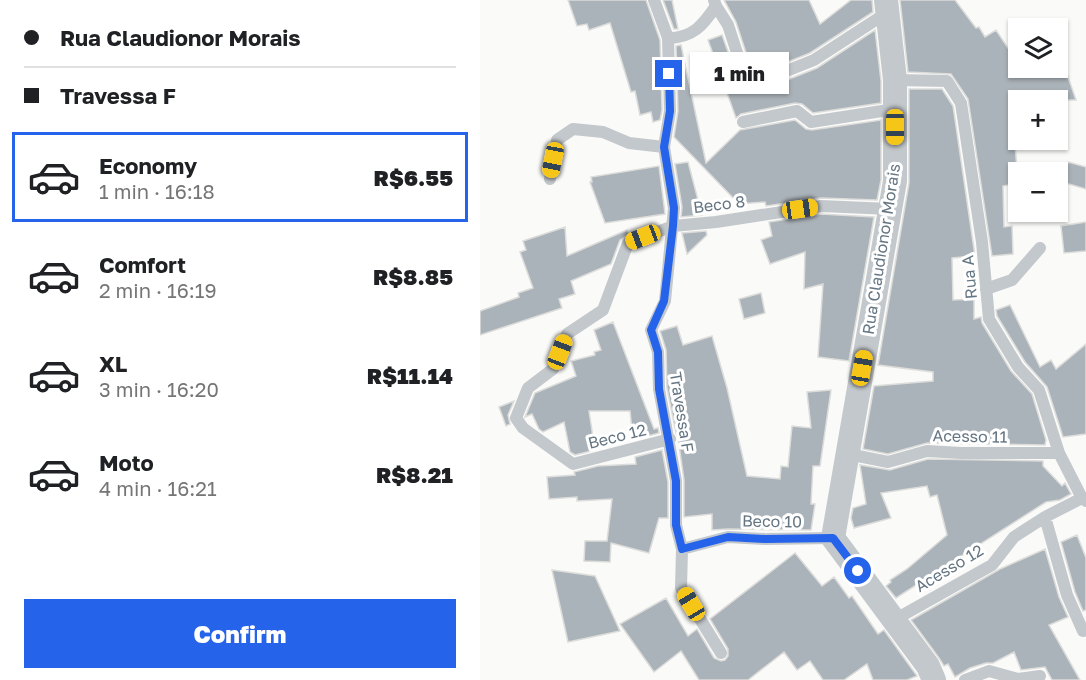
<!DOCTYPE html>
<html lang="en">
<head>
<meta charset="utf-8">
<style>
	body { margin:0; font-family:"Golos Text",sans-serif; background:#f2f2f2; color:#202124; height:100vh; display:flex; flex-direction:column; font-size:22px; white-space:nowrap }
	* { box-sizing:border-box; margin:0 }
	p { font-size:20px; color:#757577 }
	.icon { flex:none; width:33px; height:33px; fill:none; stroke:currentColor; stroke-width:2; stroke-linecap:round; stroke-linejoin:round }
	.map { position:relative; flex:1; overflow:hidden }
	.drawer { display:flex; flex-direction:column; background:#fff; width:480px }
	.drawer>* { flex:none }
	.hud { display:grid; align-content:center; height:132px; padding:0 24px; background:#fff }
	.buttons { position:absolute; left:528px; top:18px; display:grid; gap:12px }
	.buttons a { display:grid; place-items:center; width:60px; height:60px; border-radius:0px; background:#fff; box-shadow:0 2px 4px #0004; font-size:30px }
	.end { position:absolute; width:27px; height:27px; margin:-14px; border:8px solid #2563eb; background:#fff; box-shadow:0 0 0 3px #fff }
	.from { border-radius:50% }
	.bubble { position:absolute; height:42px; border-radius:0px; background:#fff; box-shadow:0 2px 4px #0004; font-size:20px; font-weight:800; line-height:42px; text-align:center }
	.car { position:absolute; width:18px; height:36px; margin:-18px -9px; border-radius:8px; box-shadow:0 0 4px 2px #0007; background:linear-gradient(#f5c518 24%,#345 0 40%,#f5c518 0 76%,#345 0 86%,#f5c518 0) }
	.hud b { display:flex; align-items:center; gap:21px; height:57px; font-size:22px }
	.hud b+b { border-top:2px solid #e0e0e0 }
	.hud i { width:15px; height:15px; background:#202124 }
	ul { padding:0; list-style:none }
	li { display:flex; align-items:center; gap:18px; height:90px; margin:0 12px 9px; padding:0 12px; border:3px solid transparent; border-radius:0px }
	li div { flex:1 }
	li b { display:block; font-size:22px }
	li em { font-style:normal; font-weight:800 }
	li.on { border-color:#2563eb }
	li>.icon { width:54px; height:54px; stroke-width:1.5 }
	.action { display:flex; gap:12px; margin-top:auto; padding:12px 24px }
	.action a { flex:1; height:69px; border-radius:0px; background:#2563eb; color:#fff; font-size:24px; font-weight:800; line-height:69px; text-align:center }
	main { display:flex; flex:1; min-height:0 }
	.map>svg:first-child { display:block }
	.building { fill:#aab3b9; stroke:#dcdcda; stroke-width:1.5 }
	.lines { fill:none; stroke-linecap:round; stroke-linejoin:round }
	.lane { stroke:#c3c8cc; stroke-width:12 }
	.street { stroke:#c3c8cc; stroke-width:24 }
	.route { stroke:#2563eb; stroke-width:8 }
	.labels { text-anchor:middle; dominant-baseline:central; stroke-width:6; stroke-linejoin:round; paint-order:stroke }
	.street-label { font-size:16px; fill:#657683; stroke:#fff }
</style>
</head>
<body>
<main>
<section class="drawer">
<div class="hud">
<b><i class="from"></i>Rua Claudionor Morais</b>
<b><i></i>Travessa F</b>
</div>
<ul>
<li class="on"><svg class="icon" aria-label="car" viewBox="0 0 24 24"><path d="M5 17H2v-5l4-1 3-4h7l3 4 3 1v5h-3M9 17h6M6 11h13"/><circle cx="7" cy="17" r="2"/><circle cx="17" cy="17" r="2"/></svg><div><b>Economy</b><p>1 min · 16:18</p></div><em>R$6.55</em></li>
<li><svg class="icon" aria-label="car" viewBox="0 0 24 24"><path d="M5 17H2v-5l4-1 3-4h7l3 4 3 1v5h-3M9 17h6M6 11h13"/><circle cx="7" cy="17" r="2"/><circle cx="17" cy="17" r="2"/></svg><div><b>Comfort</b><p>2 min · 16:19</p></div><em>R$8.85</em></li>
<li><svg class="icon" aria-label="car" viewBox="0 0 24 24"><path d="M5 17H2v-5l4-1 3-4h7l3 4 3 1v5h-3M9 17h6M6 11h13"/><circle cx="7" cy="17" r="2"/><circle cx="17" cy="17" r="2"/></svg><div><b>XL</b><p>3 min · 16:20</p></div><em>R$11.14</em></li>
<li><svg class="icon" aria-label="car" viewBox="0 0 24 24"><path d="M5 17H2v-5l4-1 3-4h7l3 4 3 1v5h-3M9 17h6M6 11h13"/><circle cx="7" cy="17" r="2"/><circle cx="17" cy="17" r="2"/></svg><div><b>Moto</b><p>4 min · 16:21</p></div><em>R$8.21</em></li>
</ul>
<div class="action"><a>Confirm</a></div>
</section>
<div class="map">
<svg width="606" height="680" viewBox="0 0 606 680">
	<rect width="100%" height="100%" fill="#fafaf8"/>
	<!-- building -->
	<path class="building" d="M88,0H166L180,40L182,110L180,120L173,122L171,112L160,115L155,91L151,92L130,23L109,30L107,24L97,26Z
		M183,0H192L198,29H194Z
		M244,0H329L340,24L371,0H392L393,12L330,53L295,67L291,73L294,81L302,82L337,68L395,30L401,81V103L333,113L322,104L315,103L261,114L256,118L228,40L242,35L256,74L261,76L268,73L270,65L256,22Z
		M420,0H475L496,28L499,27L505,37L516,30L538,63V68H578V64L583,62L596,100H538V122L535,123L538,124V145L535,144L538,183L523,186L524,227L532,226L533,254L512,256L488,99L471,74L428,72Z
		M201,45L226,163L260,130L315,120L326,129L332,130L401,120V180L397,200L341,198L286,206L285,202L259,204L194,137L198,111L196,46Z
		M429,89H462L473,106L495,256L472,258L473,300L494,299V319L501,317L502,323L531,371L552,394L566,440L565,445L447,443L408,454L383,449L394,386L453,381V372L398,365L429,183Z
		M208,162L222,215L201,217L202,207L195,164Z
		M588,162L606,167V189L582,182Z
		M179,166L185,214L125,223L110,182H112L111,177Z
		M341,214L394,217L369,361L338,357L343,284L324,289L325,252L290,264L281,240L292,236L289,222Z
		M606,222V251L584,253L581,226Z
		M85,227L87,256L147,230L149,234L140,240L131,264L91,281L95,294L79,299L82,308L0,335V311L39,297L38,293L53,288L40,252L46,250L43,241Z
		M226,231L227,235L207,254L202,233Z
		M281,293L285,313L264,319L259,299Z
		M530,305L560,367L571,360L576,369L606,344V434L583,437L567,387L545,362L517,316L516,310Z
		M133,322L174,429L178,428L179,433L153,440L150,411H109L115,450L95,455L90,452L84,422L63,432L59,429L52,414L45,417L55,393L96,376L91,361L115,355L114,352L121,350L114,330Z
		M197,326L203,345L232,336L247,388L267,476L300,479L301,466L308,467L312,426L331,428L327,392L351,390L340,466H333L331,504H335L331,530L248,529L232,530V514L204,517V480L198,438L196,433L187,388L186,350L180,331Z
		M34,401L28,415L30,424L26,426L19,407Z
		M182,450L188,482V518H179L169,553L131,543L130,562L104,561L105,541H127L132,499L97,501V497L69,499L67,477L95,475L94,472L118,466L156,464L155,457Z
		M448,459L563,461V466L582,486L585,483L591,494L580,500L566,502L416,598L406,586L411,582L410,580L427,569L467,535L457,495L450,497L447,486L401,493L411,518L374,528L371,518L373,508L386,504L380,465L410,470Z
		M597,535L606,558V610L603,611L595,592L581,542Z
		M565,549L579,597L588,617L569,625L600,680H572L565,667L541,670L534,652L513,663H506L490,668L475,677L468,664L464,666L459,658L431,620L520,569Z
		M315,553L342,586L354,577L369,598L372,596L398,634L404,630L437,676L427,680H393L387,664L364,680H343L330,661L317,670L304,652L268,680H219L201,651L174,672L140,624L186,598L208,636L217,629L234,658L241,661L245,660L248,656V649L230,619Z
		M72,570L115,576L140,631L88,642Z"/>
	<g class="lines">
		<!-- lane -->
		<path class="lane" d="M174,0L188,38L190,111L184,147L194,208L185,301L171,330L178,352L179,389L196,481V525L202,549
			M236,6L248,25L262,68
			M188,38C213,38 223,25 236,6L234,0
			M299,74L334,60L408,12
			M415,80L467,81L481,103L502,242L509,319L538,367L559,390L579,453L602,498L606,501
			M263,122L317,111L331,122L415,109
			M70,179L77,140L93,129L123,132L149,143L184,147
			M506,289L532,280L560,248
			M190,439L93,464L43,428L36,418L48,388L73,369L87,334L123,310L148,243L193,226L236,222L341,206L410,209
			M368,454L408,462L447,451L481,453H579
			M565,517L587,595L603,631
			M414,620L512,565L534,537L565,517L602,498
			M241,653L201,588L202,549L248,537L285,539L353,538
			M485,680L509,671L538,679L560,676"/>
		<!-- street -->
		<path class="street" d="M406,0L415,80V181L353,538L448,666L454,680"/>
	</g>
	<g class="lines">
		<!-- route -->
		<path class="route" d="M189,74L190,111L184,147L194,208L193,226L184,301L171,330L178,352L179,389L196,481V525L202,549L248,537L285,539L353,538L378,571"/>
	</g>
	<g class="labels">
		<!-- street labels -->
		<g class="street-label">
			<text transform="translate(239 204) rotate(-7)">Beco 8</text>
			<text transform="translate(401 249) rotate(-81)">Rua Claudionor Morais</text>
			<text transform="translate(489 277) rotate(-95)">Rua A</text>
			<text transform="translate(202 412) rotate(81)">Travessa F</text>
			<text transform="translate(137 436) rotate(-14)">Beco 12</text>
			<text transform="translate(490 436) rotate(1)">Acesso 11</text>
			<text transform="translate(292 521) rotate(1)">Beco 10</text>
			<text transform="translate(469 568) rotate(-31)">Acesso 12</text>
		</g>
	</g>
</svg>
<div class="buttons">
<a><svg class="icon" aria-label="layers" viewBox="0 0 24 24"><path d="M12 4l9 5-9 5-9-5zM3 14l9 5 9-5"/></svg></a>
<a>+</a>
<a>−</a>
</div>
<i class="end from" style="left:378px;top:571px"></i>
<i class="end" style="left:189px;top:74px"></i>
<div class="bubble" style="left:210px;top:52px;width:99px">1 min</div>
<i class="car" style="left:415px;top:127px;rotate:180deg"></i>
<i class="car" style="left:73px;top:160px;rotate:191deg"></i>
<i class="car" style="left:320px;top:209px;rotate:82deg"></i>
<i class="car" style="left:163px;top:237px;rotate:249deg"></i>
<i class="car" style="left:80px;top:352px;rotate:21deg"></i>
<i class="car" style="left:382px;top:368px;rotate:10deg"></i>
<i class="car" style="left:211px;top:604px;rotate:329deg"></i>
</div>
</main>
</body>
</html>
